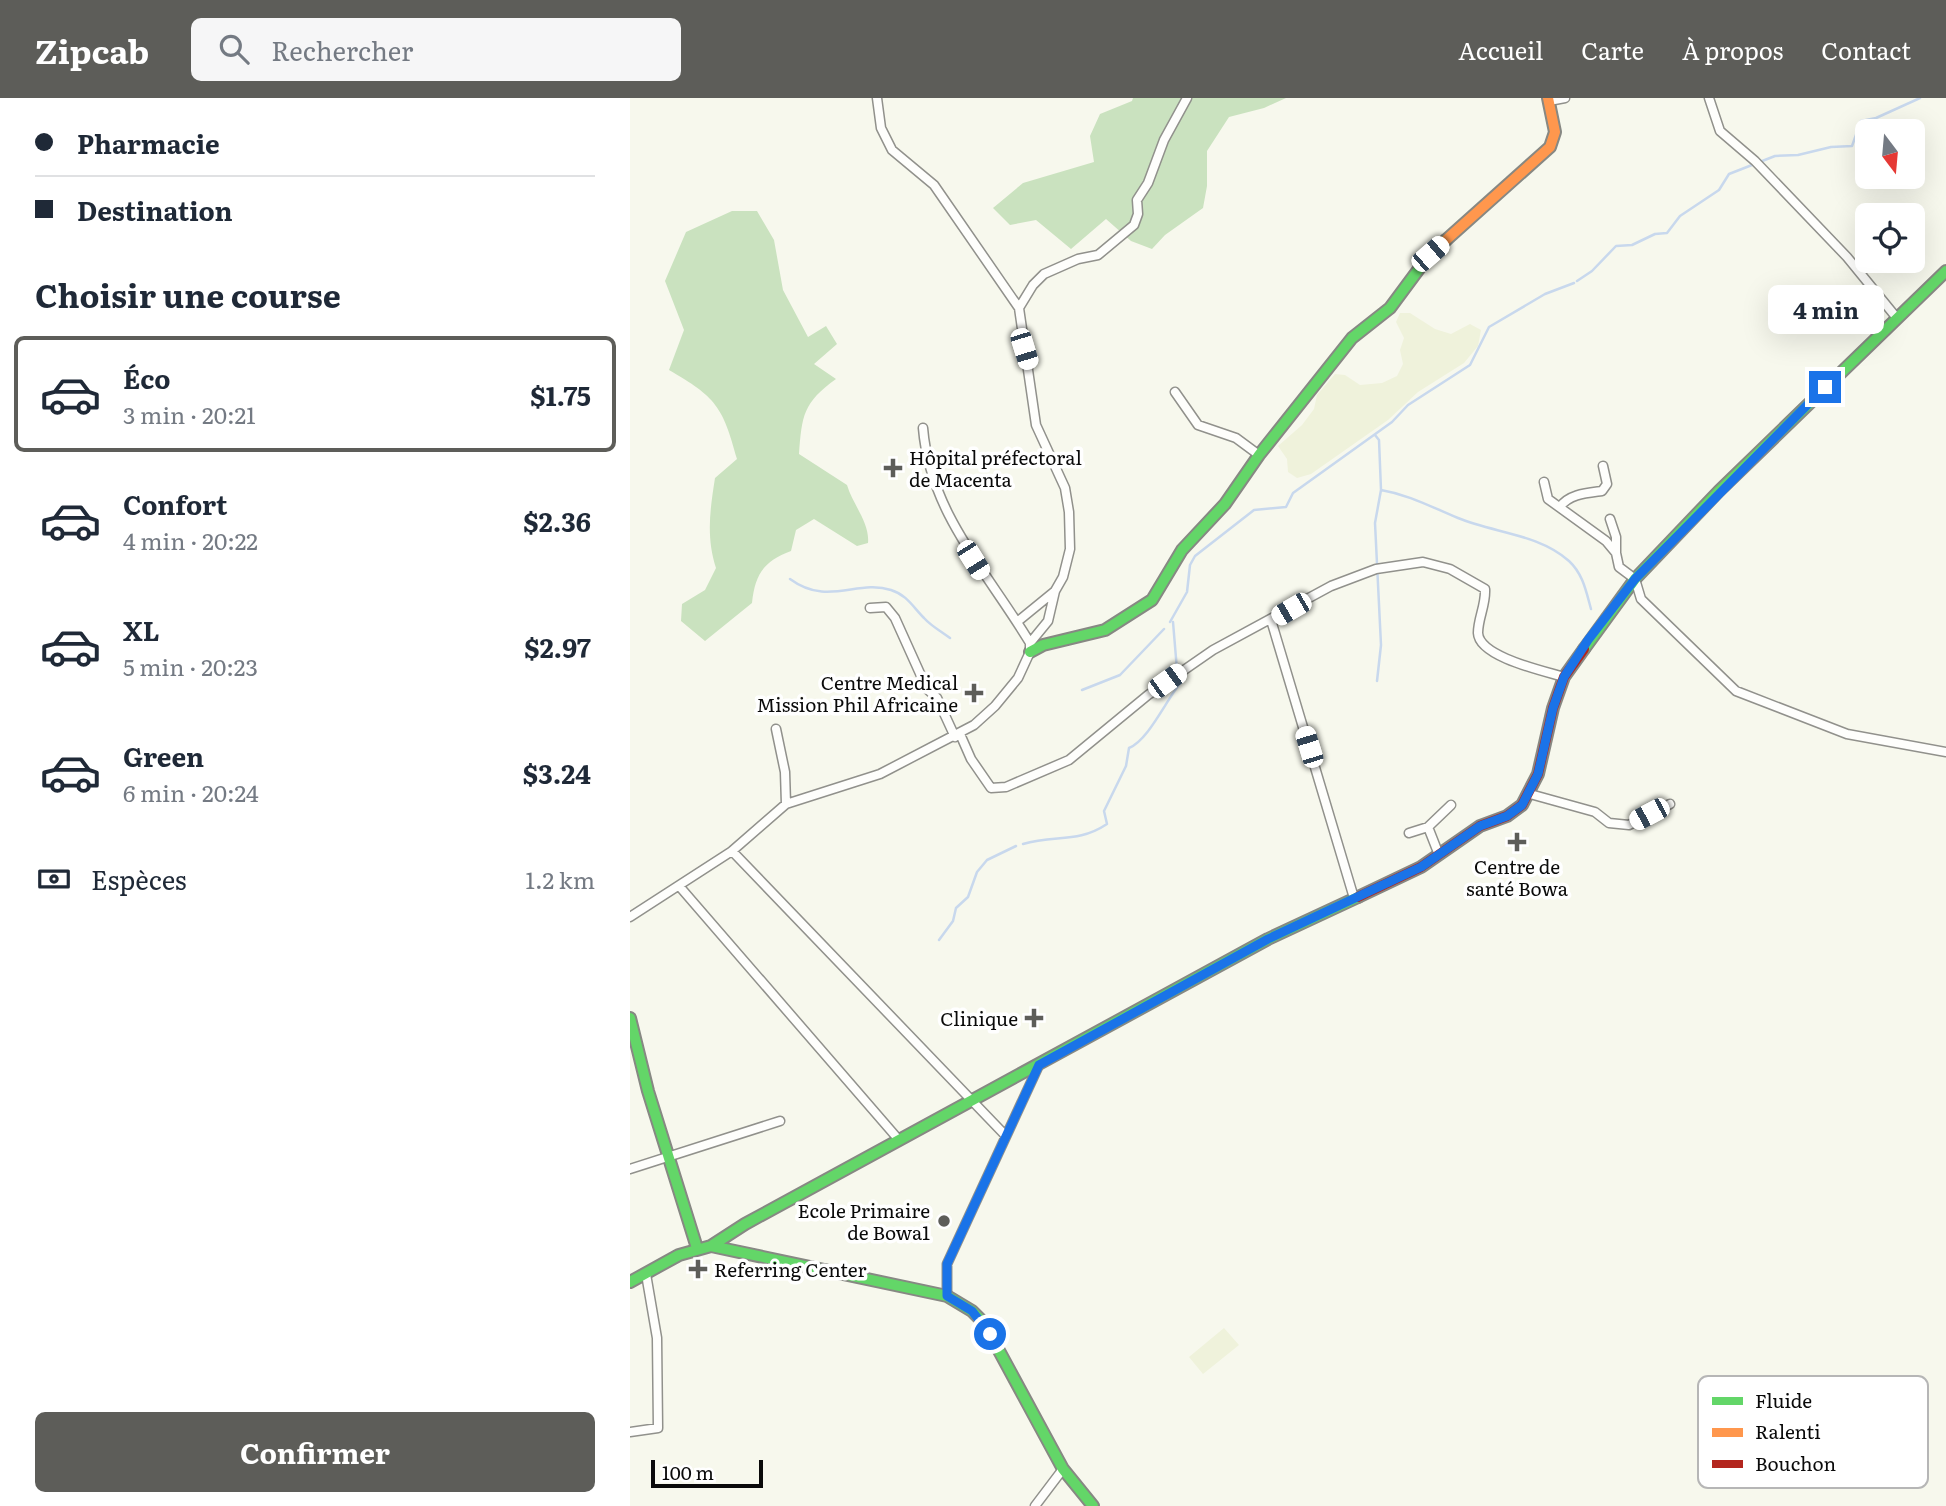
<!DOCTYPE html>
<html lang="fr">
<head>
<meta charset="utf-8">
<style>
	body { margin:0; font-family:Literata,serif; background:#f6f6f7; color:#1f2937; height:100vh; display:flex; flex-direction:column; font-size:26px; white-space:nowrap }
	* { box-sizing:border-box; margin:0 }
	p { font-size:23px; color:#747a83 }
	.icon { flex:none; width:38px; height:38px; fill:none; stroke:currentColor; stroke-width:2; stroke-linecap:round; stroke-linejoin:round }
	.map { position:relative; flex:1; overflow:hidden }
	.side { display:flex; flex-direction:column; background:#fff; width:630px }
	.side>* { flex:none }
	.hud { display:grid; align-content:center; height:154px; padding:0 35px; background:#fff }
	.needle { width:46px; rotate:164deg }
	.controls { position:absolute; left:1225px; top:21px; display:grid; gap:14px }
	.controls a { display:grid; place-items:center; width:70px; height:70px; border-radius:10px; background:#fff; box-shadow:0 7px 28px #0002; font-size:35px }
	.scale { position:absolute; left:21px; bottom:18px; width:112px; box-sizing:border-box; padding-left:7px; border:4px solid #0a0a0a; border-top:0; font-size:19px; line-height:24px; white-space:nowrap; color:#0a0a0a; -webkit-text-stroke:5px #fff; paint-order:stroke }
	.end { position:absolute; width:32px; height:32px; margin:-16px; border:9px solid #1a73e8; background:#fff; box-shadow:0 0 0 4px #fff }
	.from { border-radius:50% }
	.bubble { position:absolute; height:49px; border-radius:10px; background:#fff; box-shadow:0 7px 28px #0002; font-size:23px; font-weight:700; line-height:49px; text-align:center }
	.car { position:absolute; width:21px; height:42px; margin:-21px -10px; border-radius:9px; box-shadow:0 0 5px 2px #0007; background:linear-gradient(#fff 24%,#345 0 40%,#fff 0 76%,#345 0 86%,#fff 0) }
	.hud b { display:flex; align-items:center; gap:24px; height:66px; font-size:26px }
	.hud b+b { border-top:2px solid #e0e1e3 }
	.hud i { width:18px; height:18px; background:#1f2937 }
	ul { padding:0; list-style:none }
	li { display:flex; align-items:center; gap:21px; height:116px; margin:0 14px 10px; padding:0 21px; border:4px solid transparent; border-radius:10px }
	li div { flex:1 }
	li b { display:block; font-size:26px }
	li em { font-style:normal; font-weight:700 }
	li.active { border-color:#5d5d59 }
	li>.icon { width:63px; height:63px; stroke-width:1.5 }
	h2 { padding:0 35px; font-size:32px; line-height:84px }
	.pay { display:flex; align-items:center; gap:18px; height:77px; padding:0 35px; font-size:26px }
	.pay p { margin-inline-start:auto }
	.button { display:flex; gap:14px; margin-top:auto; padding:14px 35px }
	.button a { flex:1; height:80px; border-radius:10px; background:#5d5d59; color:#fff; font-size:28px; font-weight:700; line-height:80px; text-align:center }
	header { display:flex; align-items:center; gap:42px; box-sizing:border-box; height:98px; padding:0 35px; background:#5d5d59; color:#fff }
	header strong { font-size:33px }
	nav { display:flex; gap:38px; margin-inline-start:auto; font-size:24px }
	.search { width:490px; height:63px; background:#f6f6f7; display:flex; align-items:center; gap:18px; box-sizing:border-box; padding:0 24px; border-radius:10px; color:#747a83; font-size:26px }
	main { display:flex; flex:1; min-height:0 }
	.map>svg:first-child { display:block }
	.farmland { fill:#eff2db }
	.forest { fill:#cae2bf }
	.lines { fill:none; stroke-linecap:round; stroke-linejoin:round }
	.stream { stroke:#c8d8ed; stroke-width:2.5 }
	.street-casing { stroke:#91918c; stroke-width:11 }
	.fast-casing { stroke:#878883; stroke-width:14 }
	.slow-casing { stroke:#878883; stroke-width:14 }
	.jam-casing { stroke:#878883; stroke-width:14 }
	.street { stroke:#fefefc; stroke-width:8 }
	.fast { stroke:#63d668; stroke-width:10 }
	.slow { stroke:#ff974d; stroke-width:10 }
	.jam { stroke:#b3261e; stroke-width:10 }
	.route { stroke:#1a73e8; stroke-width:9 }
	.poi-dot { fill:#5d5d59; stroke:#fff; stroke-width:2.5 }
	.labels { text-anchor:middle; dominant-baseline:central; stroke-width:7; stroke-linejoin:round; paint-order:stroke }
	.poi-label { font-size:19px; fill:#0a0a0a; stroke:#fff; text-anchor:end }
	.key { fill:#fff; stroke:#b6b6b6; stroke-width:2 }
	.key-label { font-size:19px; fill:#0a0a0a }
</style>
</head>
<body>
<header>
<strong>Zipcab</strong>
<div class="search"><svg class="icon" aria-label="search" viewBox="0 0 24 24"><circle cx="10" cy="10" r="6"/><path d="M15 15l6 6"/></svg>Rechercher</div>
<nav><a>Accueil</a><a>Carte</a><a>À propos</a><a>Contact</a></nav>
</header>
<main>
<section class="side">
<div class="hud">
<b><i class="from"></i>Pharmacie</b>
<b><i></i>Destination</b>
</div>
<h2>Choisir une course</h2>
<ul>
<li class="active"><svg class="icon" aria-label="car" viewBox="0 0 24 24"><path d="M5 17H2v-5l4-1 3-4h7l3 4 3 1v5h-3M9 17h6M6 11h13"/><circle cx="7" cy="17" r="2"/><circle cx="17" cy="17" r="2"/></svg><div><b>Éco</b><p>3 min · 20:21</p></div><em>$1.75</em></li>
<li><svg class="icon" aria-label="car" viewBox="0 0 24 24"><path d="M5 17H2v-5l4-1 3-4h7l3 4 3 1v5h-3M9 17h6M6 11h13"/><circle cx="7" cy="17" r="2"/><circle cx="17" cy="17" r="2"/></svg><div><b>Confort</b><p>4 min · 20:22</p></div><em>$2.36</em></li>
<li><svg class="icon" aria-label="car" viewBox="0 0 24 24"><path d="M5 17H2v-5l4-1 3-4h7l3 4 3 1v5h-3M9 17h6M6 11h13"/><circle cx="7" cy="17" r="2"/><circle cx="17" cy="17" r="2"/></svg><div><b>XL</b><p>5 min · 20:23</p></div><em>$2.97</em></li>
<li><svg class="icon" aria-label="car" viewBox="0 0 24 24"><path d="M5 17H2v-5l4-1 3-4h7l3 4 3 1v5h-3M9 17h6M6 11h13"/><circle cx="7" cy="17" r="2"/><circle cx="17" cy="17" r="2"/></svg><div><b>Green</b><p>6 min · 20:24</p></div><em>$3.24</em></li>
</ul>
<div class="pay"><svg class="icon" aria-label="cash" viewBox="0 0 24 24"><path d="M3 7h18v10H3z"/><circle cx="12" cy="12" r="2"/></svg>Espèces<p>1.2 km</p></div>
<div class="button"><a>Confirmer</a></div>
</section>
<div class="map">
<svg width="1316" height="1408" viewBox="0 0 1316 1408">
	<rect width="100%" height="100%" fill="#f7f8ed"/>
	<!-- farmland -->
	<path class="farmland" d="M770,215H780L805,231L821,236L840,226L851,232L848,248L834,265L788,294L758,322L681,376L667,380L658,374L657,361L648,348L672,327L684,311L687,297L705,276L715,277L730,287L752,285L767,278L773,266L770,252L774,240L766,224Z
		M594,1230L609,1247L573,1276L559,1259Z"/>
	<!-- forest -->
	<path class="forest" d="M503,0H656L634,10L599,19L577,53V88L573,110L535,137L522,151L501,143L476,121L441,151L406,122L380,127L363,110L393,85L464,64L460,38L470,16L502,3Z
		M102,113H127L144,142L153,192L178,239L196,228L207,246L184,266L206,281C173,305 172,317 169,356L217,387C223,407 240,425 238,445L227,448L184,421L166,432L161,453C134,463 125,476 122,505L75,543L51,523L52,506L75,492L86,470C76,439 80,412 85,380L107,361C93,309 86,299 39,272L54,232L35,183L56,134Z"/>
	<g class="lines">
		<!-- stream -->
		<path class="stream" d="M947,183L962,173L986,148L1002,147L1025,136L1037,135L1050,118L1089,92L1099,76L1145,58L1168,57L1201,49L1222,48L1231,23L1246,20L1290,0
			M745,337L749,342L751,392L745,425L751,547L747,583
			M751,392C780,397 801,409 828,420C864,435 909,436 939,463C953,476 956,493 961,511
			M160,481C198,509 227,481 261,492C277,497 283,509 294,520C301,528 312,534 320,540
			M540,524L557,494L560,467L565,458L624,412L656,409L663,395L762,324L778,307L840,267L859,229L915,196L944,185
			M543,524L547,572
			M452,592L490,577L534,531
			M393,746C425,736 447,746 477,726L474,713L496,668L499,650C519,642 537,600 552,583
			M309,842L323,823L326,810L338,799L347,774L357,762L386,748"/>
		<defs>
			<path id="street" d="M247,0L251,30L262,52L304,87L389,210L406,327L435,390L439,414L440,451L433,479L425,493L418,523L400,545
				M1079,0L1090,33L1125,63L1217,159L1266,219
				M919,3L935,0
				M389,210L403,187L414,176L448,161L468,157L504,127L508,116L507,102L518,85L534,42L557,0
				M545,294L568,327L606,340L629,357
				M914,384L918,401L976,443L986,455L989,469L1005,481L1011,501L1106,593L1217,636L1316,654
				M930,409C939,396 957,395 972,393L977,386L973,368
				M980,421L986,439V455
				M240,510L256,509L265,520L297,591L307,600L325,639
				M641,522L724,800
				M387,524L425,493
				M146,631L155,674L156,706
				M330,636L341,661L361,690L376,689L439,662L518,597L583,552L701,488L746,471L793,464L820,471L855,491C856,507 848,520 848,535C849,559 914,573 934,579
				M900,696L965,714L979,725L999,727L1040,706
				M798,729L809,757
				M779,735L798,729L821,707
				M102,753L375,1037
				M50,789L269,1042
				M0,819L102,753L156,706L250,676L344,627L365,608L388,580L400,554V545C358,475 300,415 293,330
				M0,1071L150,1023
				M317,1198V1166L409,967
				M0,1334L28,1330L27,1240L16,1176
				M405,1408L433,1371"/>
			<path id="fast" d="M954,551L1005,481L1089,393L1316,173
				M400,554L413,547L475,532L522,502L552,452L595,406L629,357L722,240L760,210L800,156L816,142
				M0,920L18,993L67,1150
				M81,1148L115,1126L638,841L728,799
				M0,1184L49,1157L81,1148L317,1198L342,1213L354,1225L433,1371L463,1408"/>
			<path id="slow" d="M816,142L920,49L925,34L918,0"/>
			<path id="jam" d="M728,799L791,769L850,728L877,718L892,707L908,676L923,610L934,579L954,551"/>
		</defs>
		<!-- street casing -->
		<use href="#street" class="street-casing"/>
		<!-- fast casing -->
		<use href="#fast" class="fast-casing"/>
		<!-- slow casing -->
		<use href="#slow" class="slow-casing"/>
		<!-- jam casing -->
		<use href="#jam" class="jam-casing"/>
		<!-- street -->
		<use href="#street" class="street"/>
		<!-- fast -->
		<use href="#fast" class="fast"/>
		<!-- slow -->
		<use href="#slow" class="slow"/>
		<!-- jam -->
		<use href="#jam" class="jam"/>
	</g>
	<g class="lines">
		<!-- route -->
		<path class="route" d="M360,1236L342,1213L317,1198V1166L409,967L638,841L791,769L850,728L877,718L892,707L908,676L923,610L934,579L958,542L1005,481L1195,289"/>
	</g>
	<!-- markers -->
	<g class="poi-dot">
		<path d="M259.5 359.5h7v7h7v7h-7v7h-7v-7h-7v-7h7z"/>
		<path d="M340.5 584.5h7v7h7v7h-7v7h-7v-7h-7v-7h7z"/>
		<path d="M883.5 733.5h7v7h7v7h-7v7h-7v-7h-7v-7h7z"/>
		<path d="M400.5 909.5h7v7h7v7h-7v7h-7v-7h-7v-7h7z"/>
		<circle cx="314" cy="1123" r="7"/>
		<path d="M64.5 1160.5h7v7h7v7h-7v7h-7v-7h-7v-7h7z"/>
	</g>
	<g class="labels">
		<!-- poi labels -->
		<g class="poi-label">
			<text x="279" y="359" text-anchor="start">Hôpital préfectoral<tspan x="279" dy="22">de Macenta</tspan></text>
			<text x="328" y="584">Centre Medical<tspan x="328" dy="22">Mission Phil Africaine</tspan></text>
			<text x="887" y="768" text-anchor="middle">Centre de<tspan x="887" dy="22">santé Bowa</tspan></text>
			<text x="388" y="920">Clinique</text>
			<text x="300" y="1112">Ecole Primaire<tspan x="300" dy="22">de Bowa1</tspan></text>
			<text x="84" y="1171" text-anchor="start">Referring Center</text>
		</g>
	</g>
	<!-- legend -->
	<rect x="1068" y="1278" width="230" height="112" rx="10" class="key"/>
	<rect x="1082" y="1299" width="31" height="8" fill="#63d668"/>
	<rect x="1082" y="1330" width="31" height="9" fill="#ff974d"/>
	<rect x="1082" y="1362" width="31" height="8" fill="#b3261e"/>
	<g class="key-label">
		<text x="1125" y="1310">Fluide</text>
		<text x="1125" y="1341">Ralenti</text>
		<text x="1125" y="1373">Bouchon</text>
	</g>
</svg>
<div class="controls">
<a><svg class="needle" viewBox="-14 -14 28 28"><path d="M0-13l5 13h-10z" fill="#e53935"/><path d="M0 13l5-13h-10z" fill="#747a83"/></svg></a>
<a><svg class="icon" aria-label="locate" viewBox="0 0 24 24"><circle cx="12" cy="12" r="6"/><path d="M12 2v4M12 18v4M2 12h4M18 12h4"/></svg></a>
</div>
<div class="scale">100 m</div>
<i class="end from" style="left:360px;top:1236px"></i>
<i class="end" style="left:1195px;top:289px"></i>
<div class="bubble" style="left:1138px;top:187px;width:116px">4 min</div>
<i class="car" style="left:800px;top:156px;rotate:49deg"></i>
<i class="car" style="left:394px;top:251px;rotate:163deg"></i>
<i class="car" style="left:343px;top:462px;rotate:148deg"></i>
<i class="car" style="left:661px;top:511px;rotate:240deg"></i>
<i class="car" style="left:537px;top:583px;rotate:54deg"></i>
<i class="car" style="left:679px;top:649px;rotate:343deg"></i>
<i class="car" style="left:1019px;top:716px;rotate:242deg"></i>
</div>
</main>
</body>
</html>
